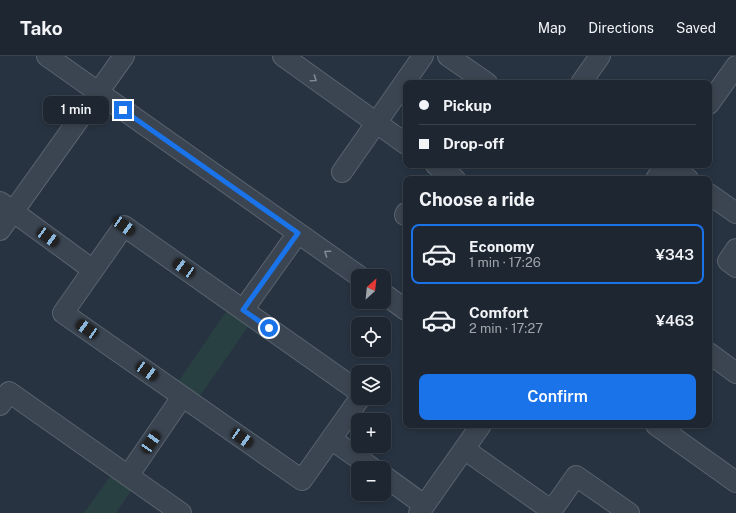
<!DOCTYPE html>
<html lang="en">
<head>
<meta charset="utf-8">
<style>
	body { margin:0; font-family:"Public Sans",sans-serif; background:#252e39; color:#f1f3f6; height:100vh; display:flex; flex-direction:column; font-size:15px; white-space:nowrap }
	* { box-sizing:border-box; margin:0 }
	p { font-size:13px; color:#a0a5ab }
	.icon { flex:none; width:22px; height:22px; fill:none; stroke:currentColor; stroke-width:2; stroke-linecap:round; stroke-linejoin:round }
	.map { position:relative; flex:1; overflow:hidden }
	.sheet { position:absolute; left:403px; top:120px; width:309px; height:252px; display:flex; flex-direction:column; background:#1d2631; border-radius:8px; box-shadow:0 2px 6px #0003,0 0 0 1px #3b434d }
	.sheet>* { flex:none }
	.guide { position:absolute; left:403px; top:24px; width:309px; height:88px; border-radius:8px; box-shadow:0 2px 6px #0003,0 0 0 1px #3b434d; display:grid; align-content:center; height:88px; padding:0 16px; background:#1d2631 }
	.needle { width:26px; rotate:27deg }
	.controls { position:absolute; left:351px; top:213px; display:grid; gap:8px }
	.controls a { display:grid; place-items:center; width:40px; height:40px; border-radius:8px; background:#1d2631; box-shadow:0 2px 6px #0003,0 0 0 1px #3b434d; font-size:20px }
	.end { position:absolute; width:18px; height:18px; margin:-9px; border:5px solid #1a73e8; background:#fff; box-shadow:0 0 0 2px #fff }
	.from { border-radius:50% }
	.bubble { position:absolute; height:28px; border-radius:8px; background:#1d2631; box-shadow:0 2px 6px #0003,0 0 0 1px #3b434d; font-size:13px; font-weight:600; line-height:28px; text-align:center }
	.car { position:absolute; width:12px; height:24px; margin:-12px -6px; border-radius:5px; box-shadow:0 0 3px 1px #0007; background:linear-gradient(#222 24%,#8ab4d8 0 40%,#222 0 76%,#8ab4d8 0 86%,#222 0) }
	.guide b { display:flex; align-items:center; gap:14px; height:38px; font-size:15px }
	.guide b+b { border-top:1px solid #3b434d }
	.guide i { width:10px; height:10px; background:#f1f3f6 }
	ul { padding:0; list-style:none }
	li { display:flex; align-items:center; gap:12px; height:60px; margin:0 8px 6px; padding:0 8px; border:2px solid transparent; border-radius:8px }
	li div { flex:1 }
	li b { display:block; font-size:15px }
	li em { font-style:normal; font-weight:600 }
	li.selected { border-color:#1a73e8 }
	li>.icon { width:36px; height:36px; stroke-width:1.5 }
	h2 { padding:0 16px; font-size:18px; line-height:48px }
	.cta { display:flex; gap:8px; margin-top:auto; padding:8px 16px }
	.cta a { flex:1; height:46px; border-radius:8px; background:#1a73e8; color:#fff; font-size:16px; font-weight:600; line-height:46px; text-align:center }
	header { display:flex; align-items:center; gap:24px; box-sizing:border-box; height:56px; padding:0 20px; background:#1d2631; border-bottom:1px solid #3b434d }
	header strong { font-size:19px }
	nav { display:flex; gap:22px; margin-inline-start:auto; font-size:14px }
	.map>svg:first-child { display:block }
	.green { fill:#294042 }
	.lines { fill:none; stroke-linecap:round; stroke-linejoin:round }
	.minor-casing { stroke:#59636e; stroke-width:22 }
	.minor { stroke:#3b4551; stroke-width:20 }
	.oneway { stroke:#808994 }
	.route { stroke:#1a73e8; stroke-width:5 }
</style>
</head>
<body>
<header>
<strong>Tako</strong>
<nav><a>Map</a><a>Directions</a><a>Saved</a></nav>
</header>
<div class="map">
<svg width="736" height="457" viewBox="0 0 736 457">
	<rect width="100%" height="100%" fill="#273341"/>
	<!-- green -->
	<path class="green" d="M228,253L250,268L197,344L176,329Z
		M112,418L133,432L116,457H84Z"/>
	<g class="lines">
		<defs>
			<path id="minor" d="M47,0L359,220
				M283,0L406,88
				M448,0L487,27
				M581,27L600,0
				M709,48L736,10
				M436,109L455,123
				M668,109L688,123
				M342,116L423,0
				M656,123L666,109
				M709,138L736,157
				M0,146L93,214
				M405,159L406,157
				M0,174L124,0
				M736,193L728,205L736,211
				M384,238L406,254
				M243,254L298,177
				M709,297L736,317
				M358,335L124,170L63,257L302,424L360,342
				M0,349L9,336L181,457
				M656,369L736,426
				M331,383L372,412
				M464,393L552,455
				M128,420L182,341
				M384,420L424,449
				M419,457L481,369
				M550,457L576,420L629,457"/>
		</defs>
		<!-- minor casing -->
		<use href="#minor" class="minor-casing"/>
		<!-- minor -->
		<use href="#minor" class="minor"/>
	</g>
	<!-- one-way arrows -->
	<defs><path id="oneway-chevron" d="M-2-3.5L2.5 0L-2 3.5" fill="none" stroke-width="1.6" stroke-linecap="round" stroke-linejoin="round"/></defs>
	<g class="oneway">
		<use href="#oneway-chevron" transform="translate(314 23) rotate(35)"/>
		<use href="#oneway-chevron" transform="translate(327 197) rotate(-145)"/>
	</g>
	<g class="lines">
		<!-- route -->
		<path class="route" d="M123,54L298,177L243,254L269,272"/>
	</g>
</svg>
<div class="controls">
<a><svg class="needle" viewBox="-14 -14 28 28"><path d="M0-13l5 13h-10z" fill="#e53935"/><path d="M0 13l5-13h-10z" fill="#a0a5ab"/></svg></a>
<a><svg class="icon" aria-label="locate" viewBox="0 0 24 24"><circle cx="12" cy="12" r="6"/><path d="M12 2v4M12 18v4M2 12h4M18 12h4"/></svg></a>
<a><svg class="icon" aria-label="layers" viewBox="0 0 24 24"><path d="M12 4l9 5-9 5-9-5zM3 14l9 5 9-5"/></svg></a>
<a>+</a>
<a>−</a>
</div>
<i class="end from" style="left:269px;top:272px"></i>
<i class="end" style="left:123px;top:54px"></i>
<div class="bubble" style="left:43px;top:40px;width:66px">1 min</div>
<i class="car" style="left:124px;top:170px;rotate:125deg"></i>
<i class="car" style="left:48px;top:181px;rotate:126deg"></i>
<i class="car" style="left:184px;top:212px;rotate:305deg"></i>
<i class="car" style="left:87px;top:273px;rotate:305deg"></i>
<i class="car" style="left:147px;top:315px;rotate:125deg"></i>
<i class="car" style="left:242px;top:382px;rotate:125deg"></i>
<i class="car" style="left:151px;top:386px;rotate:35deg"></i>
<div class="guide">
<b><i class="from"></i>Pickup</b>
<b><i></i>Drop-off</b>
</div>
<section class="sheet">
<h2>Choose a ride</h2>
<ul>
<li class="selected"><svg class="icon" aria-label="car" viewBox="0 0 24 24"><path d="M5 17H2v-5l4-1 3-4h7l3 4 3 1v5h-3M9 17h6M6 11h13"/><circle cx="7" cy="17" r="2"/><circle cx="17" cy="17" r="2"/></svg><div><b>Economy</b><p>1 min · 17:26</p></div><em>¥343</em></li>
<li><svg class="icon" aria-label="car" viewBox="0 0 24 24"><path d="M5 17H2v-5l4-1 3-4h7l3 4 3 1v5h-3M9 17h6M6 11h13"/><circle cx="7" cy="17" r="2"/><circle cx="17" cy="17" r="2"/></svg><div><b>Comfort</b><p>2 min · 17:27</p></div><em>¥463</em></li>
</ul>
<div class="cta"><a>Confirm</a></div>
</section>
</div>
</body>
</html>
